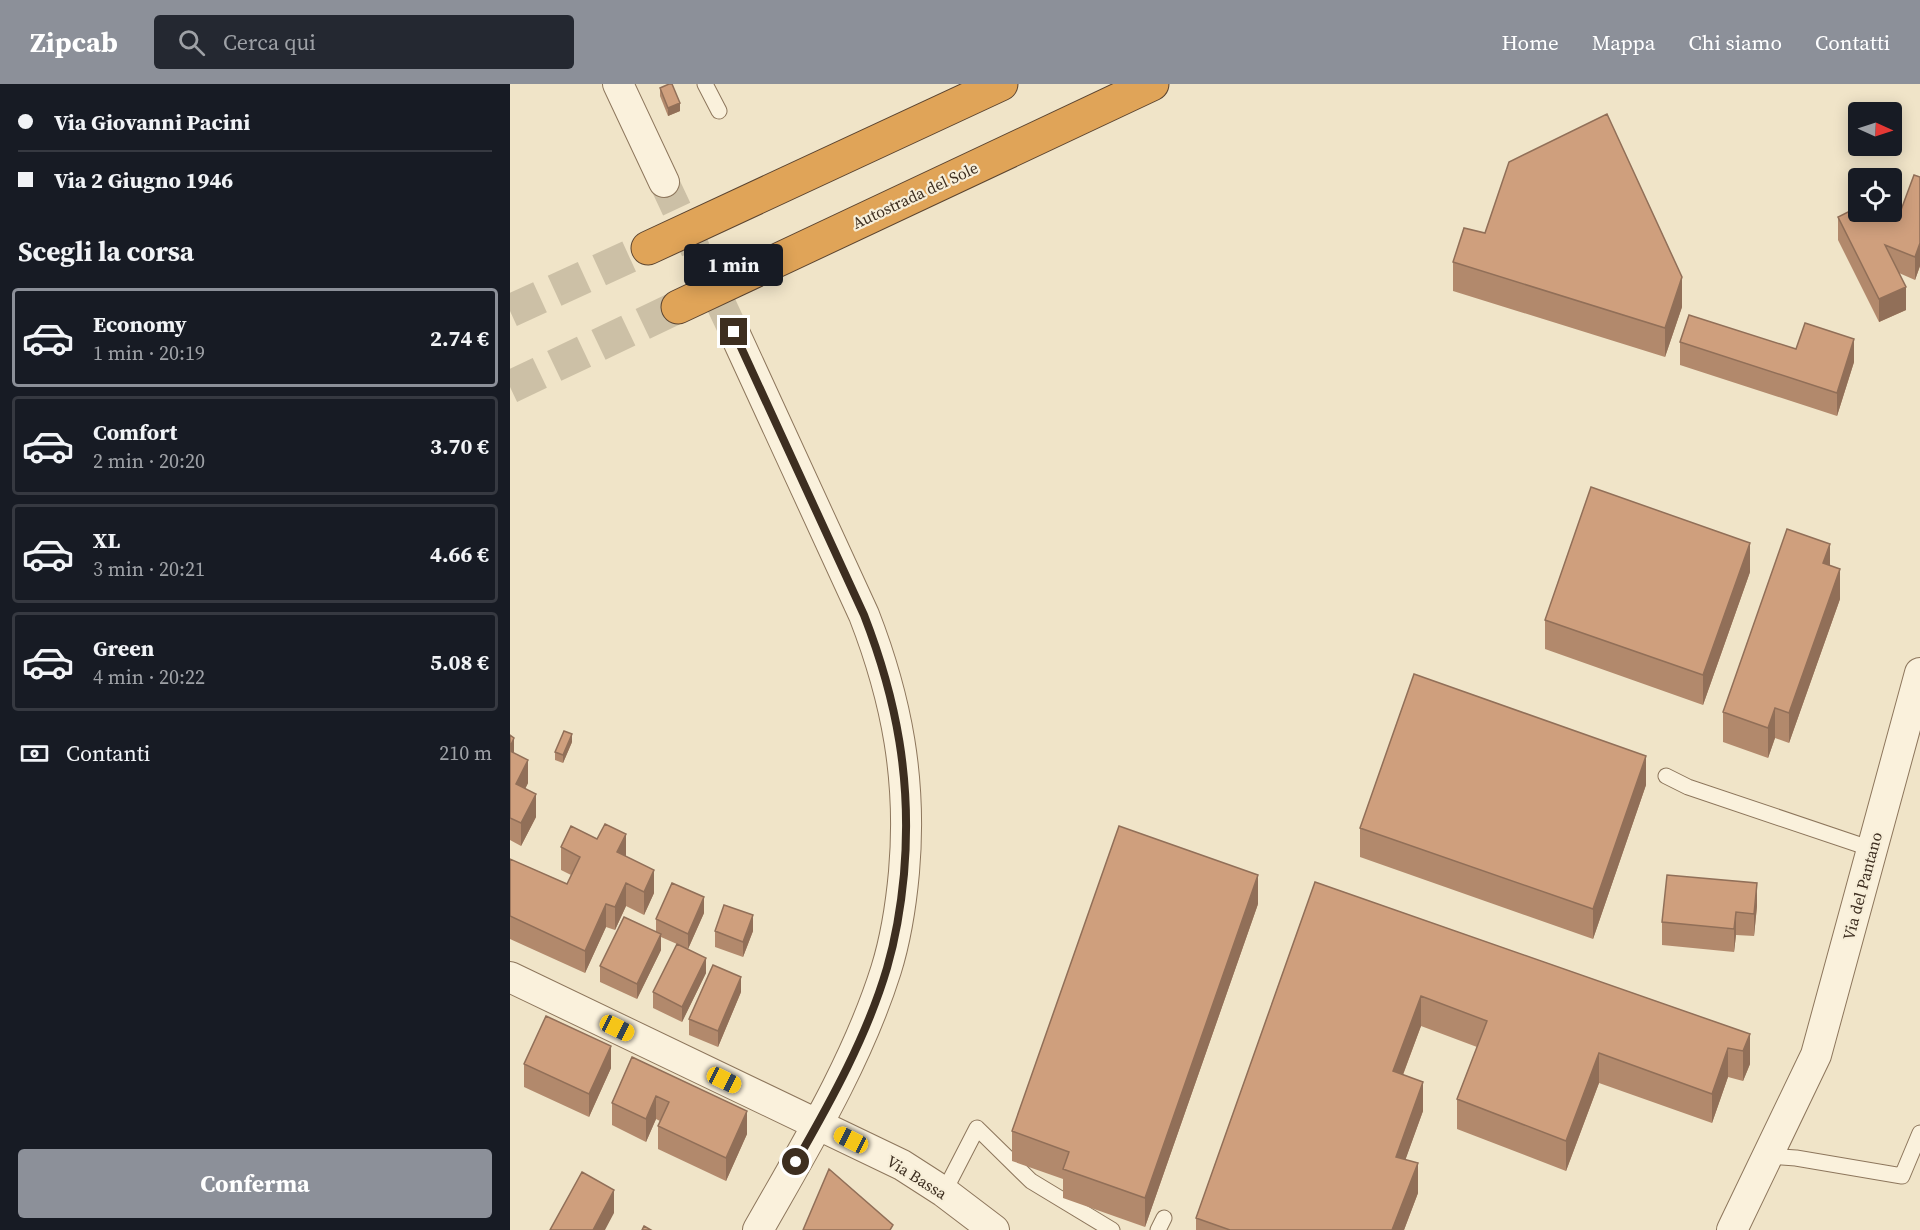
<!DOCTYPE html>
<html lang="it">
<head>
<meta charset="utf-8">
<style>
	body { margin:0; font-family:"Source Serif 4",serif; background:#242831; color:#f1f3f6; height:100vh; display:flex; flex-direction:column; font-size:22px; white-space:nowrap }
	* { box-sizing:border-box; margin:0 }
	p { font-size:20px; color:#9ea1a6 }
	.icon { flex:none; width:33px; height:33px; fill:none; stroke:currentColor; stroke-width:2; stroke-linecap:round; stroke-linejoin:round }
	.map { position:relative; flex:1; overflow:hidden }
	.panel { display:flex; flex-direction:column; background:#171b24; width:510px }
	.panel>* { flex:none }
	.top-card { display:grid; align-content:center; height:132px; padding:0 18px; background:#171b24 }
	.needle { width:39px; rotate:93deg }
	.fabs { position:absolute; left:1338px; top:18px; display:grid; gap:12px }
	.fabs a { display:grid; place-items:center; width:54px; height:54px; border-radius:6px; background:#171b24; box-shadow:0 3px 15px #0003; font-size:30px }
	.end { position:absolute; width:27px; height:27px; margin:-14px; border:8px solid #3d2e20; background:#fff; box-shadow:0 0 0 3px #fff }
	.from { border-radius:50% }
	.bubble { position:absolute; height:42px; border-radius:6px; background:#171b24; box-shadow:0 3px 15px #0003; font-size:20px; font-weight:700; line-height:42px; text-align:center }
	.car { position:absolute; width:18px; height:36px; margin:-18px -9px; border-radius:8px; box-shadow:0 0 4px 2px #0007; background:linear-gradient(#f5c518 24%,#345 0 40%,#f5c518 0 76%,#345 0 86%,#f5c518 0) }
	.top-card b { display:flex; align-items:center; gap:21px; height:57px; font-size:22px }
	.top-card b+b { border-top:2px solid #363941 }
	.top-card i { width:15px; height:15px; background:#f1f3f6 }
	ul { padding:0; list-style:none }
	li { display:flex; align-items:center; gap:18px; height:99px; margin:0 12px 9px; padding:0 6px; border:3px solid #363941; border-radius:6px }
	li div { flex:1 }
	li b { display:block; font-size:22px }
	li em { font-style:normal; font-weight:700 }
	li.active { border-color:#8c9099 }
	li>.icon { width:54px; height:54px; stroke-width:1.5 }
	h2 { padding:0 18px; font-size:27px; line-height:72px }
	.pay { display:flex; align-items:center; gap:15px; height:66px; padding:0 18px; font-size:22px }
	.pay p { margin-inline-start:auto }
	.primary-button { display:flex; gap:12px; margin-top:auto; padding:12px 18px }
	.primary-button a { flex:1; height:69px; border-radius:6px; background:#8c9099; color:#fff; font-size:24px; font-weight:700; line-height:69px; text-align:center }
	header { display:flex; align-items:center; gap:36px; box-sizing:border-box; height:84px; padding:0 30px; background:#8c9099; color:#fff }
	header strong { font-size:28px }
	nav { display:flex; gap:33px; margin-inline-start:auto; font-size:21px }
	.search { width:420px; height:54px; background:#242831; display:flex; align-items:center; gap:15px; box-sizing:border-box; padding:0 21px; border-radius:6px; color:#9ea1a6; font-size:22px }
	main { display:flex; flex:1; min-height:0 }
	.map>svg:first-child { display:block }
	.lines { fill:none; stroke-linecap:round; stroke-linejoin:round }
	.minor-tunnel { stroke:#ccc0a6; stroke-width:30; stroke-dasharray:30 15; stroke-linecap:butt }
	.motorway-tunnel { stroke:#ccc0a6; stroke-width:33; stroke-dasharray:33 16; stroke-linecap:butt }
	.service-casing { stroke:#8d765c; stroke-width:17 }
	.minor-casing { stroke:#8d765c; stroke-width:32 }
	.motorway-casing { stroke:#5b4430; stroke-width:35 }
	.service { stroke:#faf1dc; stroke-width:15 }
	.minor { stroke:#faf1dc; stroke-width:30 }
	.motorway { stroke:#e0a458; stroke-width:33 }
	.wall { fill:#b2896c }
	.shaded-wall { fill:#916f58 }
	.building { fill:#cf9f7d; stroke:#916f58; stroke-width:1.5 }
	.route { stroke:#3d2e20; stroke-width:8 }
	.labels { text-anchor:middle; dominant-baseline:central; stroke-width:4.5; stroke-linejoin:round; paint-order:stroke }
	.street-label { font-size:16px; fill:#3d2e20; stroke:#f7eed8 }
</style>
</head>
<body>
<header>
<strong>Zipcab</strong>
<div class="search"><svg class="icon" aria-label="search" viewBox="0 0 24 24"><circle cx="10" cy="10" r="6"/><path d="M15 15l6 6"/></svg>Cerca qui</div>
<nav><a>Home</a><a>Mappa</a><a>Chi siamo</a><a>Contatti</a></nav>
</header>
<main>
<section class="panel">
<div class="top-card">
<b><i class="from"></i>Via Giovanni Pacini</b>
<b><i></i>Via 2 Giugno 1946</b>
</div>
<h2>Scegli la corsa</h2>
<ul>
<li class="active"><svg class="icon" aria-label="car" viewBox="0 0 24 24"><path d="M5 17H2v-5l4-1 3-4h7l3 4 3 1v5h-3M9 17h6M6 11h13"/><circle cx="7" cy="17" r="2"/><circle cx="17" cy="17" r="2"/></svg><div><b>Economy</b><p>1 min · 20:19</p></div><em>2.74 €</em></li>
<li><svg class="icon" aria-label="car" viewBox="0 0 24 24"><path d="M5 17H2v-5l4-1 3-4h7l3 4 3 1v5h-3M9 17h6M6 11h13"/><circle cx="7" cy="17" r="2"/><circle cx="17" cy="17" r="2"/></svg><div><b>Comfort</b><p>2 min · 20:20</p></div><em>3.70 €</em></li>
<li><svg class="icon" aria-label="car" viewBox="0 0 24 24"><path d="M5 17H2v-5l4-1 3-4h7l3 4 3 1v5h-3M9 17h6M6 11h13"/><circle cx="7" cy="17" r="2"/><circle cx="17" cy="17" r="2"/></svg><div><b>XL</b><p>3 min · 20:21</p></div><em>4.66 €</em></li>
<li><svg class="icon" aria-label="car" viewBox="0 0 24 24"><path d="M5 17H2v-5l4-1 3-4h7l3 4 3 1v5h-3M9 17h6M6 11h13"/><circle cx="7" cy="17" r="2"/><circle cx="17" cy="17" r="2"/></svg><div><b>Green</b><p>4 min · 20:22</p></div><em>5.08 €</em></li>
</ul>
<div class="pay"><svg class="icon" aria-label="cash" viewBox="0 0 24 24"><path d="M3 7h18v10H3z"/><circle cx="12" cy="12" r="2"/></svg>Contanti<p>210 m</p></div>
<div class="primary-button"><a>Conferma</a></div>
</section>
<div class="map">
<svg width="1410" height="1146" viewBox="0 0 1410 1146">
	<rect width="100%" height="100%" fill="#f0e4c8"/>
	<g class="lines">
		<!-- minor-tunnel -->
		<path class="minor-tunnel" d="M154,98L224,248"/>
		<!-- motorway-tunnel -->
		<path class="motorway-tunnel" d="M0,227L138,164
			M0,303L168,223"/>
		<defs>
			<path id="service" d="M195,0L209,27
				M1156,692L1178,703L1362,765
				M1259,1072L1286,1074L1392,1092L1410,1049
				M434,1108L467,1044L521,1097L602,1146
				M648,1146L654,1134"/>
			<path id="minor" d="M108,0L154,98
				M224,248L354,531C387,616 402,696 394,788C391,821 386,854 376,886C347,978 295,1063 248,1146
				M0,893L392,1081L434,1108L484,1146
				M1222,1146L1306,971L1410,589"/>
			<path id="motorway" d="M138,164L491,0
				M168,223L642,0"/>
		</defs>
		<!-- service casing -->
		<use href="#service" class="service-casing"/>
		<!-- minor casing -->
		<use href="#minor" class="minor-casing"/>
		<!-- motorway casing -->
		<use href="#motorway" class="motorway-casing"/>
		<!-- service -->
		<use href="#service" class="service"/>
		<!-- minor -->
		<use href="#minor" class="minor"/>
		<!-- motorway -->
		<use href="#motorway" class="motorway"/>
	</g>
	<!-- wall -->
	<path class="wall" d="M150,4L170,27L158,32L150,12Z
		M1410,93V182L1405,196L1389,189L1396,226L1369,238L1328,156V133L1388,134Z
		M943,178L1172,223L1155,273L943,207Z
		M1170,258L1344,278L1327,332L1170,281Z
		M1320,482L1330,515L1279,659L1265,654L1258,674L1213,658V628Z
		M1240,488L1193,621L1035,565V536Z
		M0,651L4,669L18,699L15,705L26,733L11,762L0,756Z
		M62,658L53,679L45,676V668Z
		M1136,701L1083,855L850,773V744Z
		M87,755L116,772L144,809L134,831L116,822L105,846L96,843L75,889L0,855V775L57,800L61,791L51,786V763Z
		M805,798L1240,950V980L1233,997L1218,993L1202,1039L1089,999L1056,1087L947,1045V1015L967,963L911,942L893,991L913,1027L895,1076L908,1109L894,1146H686V1134Z
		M748,820L635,1143L553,1114V1095L502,1077V1047Z
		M1247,822L1244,852L1226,851L1224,868L1152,861V838Z
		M194,829L178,865L196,889L172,938L143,924V908L167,860L151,853V866L127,915L90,898V882L146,848V835Z
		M205,847H243L233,873L205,863Z
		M231,908L208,963L179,951V935Z
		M122,973L237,1050L216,1097L148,1065V1042L150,1037L146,1035L136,1058L102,1041V1019Z
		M14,980L101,984L79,1033L14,1003Z"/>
	<!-- shaded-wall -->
	<path class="shaded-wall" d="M170,19V27L158,32V24Z
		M1410,159V182L1405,196V173Z
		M1172,193V223L1155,273V244Z
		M1396,203V226L1369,238V215Z
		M1344,255V278L1327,332V309Z
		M1240,459V488L1193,621V591Z
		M1320,460V490L1313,479Z
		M1330,485V515L1279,659V629Z
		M1265,624V654L1258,674V644Z
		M62,650V658L53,679V671Z
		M4,654V677L0,686V663Z
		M1136,672V701L1083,855V825Z
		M18,676V699L6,723V700Z
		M26,710V733L11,762V739Z
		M116,750V773L107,768Z
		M144,786V809L134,831V808Z
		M748,791V820L635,1143V1114Z
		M116,799V822L105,846V823Z
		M1247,799V822L1244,852V830Z
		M194,813V829L178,865V850Z
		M96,820V843L75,889V867Z
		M1226,828V851L1224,868V845Z
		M243,831V847L233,873V858Z
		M151,850V866L127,915V900Z
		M196,874V889L172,938V923Z
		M231,893V908L208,963V947Z
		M911,912V942L883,1017V987Z
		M1240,950V980L1233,997V967Z
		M101,962V984L79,1033V1010Z
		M1218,964V993L1202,1039V1010Z
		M1089,969V999L1056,1087V1057Z
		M913,998V1027L886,1102V1073Z
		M146,1012V1035L136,1058V1035Z
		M237,1027V1050L216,1097V1074Z
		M908,1079V1109L894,1146H882Z
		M104,1106V1129L95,1146H83Z"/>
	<!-- building -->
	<path class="building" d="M159,0H162L170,19L158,24L150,4Z
		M1097,30L1172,193L1155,244L943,178L954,144L975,149L999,78Z
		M1404,91L1410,93V159L1405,173L1375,161L1396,203L1369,215L1328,133L1348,123V128H1369L1388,134Z
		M1179,231L1286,265L1295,239L1344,255L1327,309L1170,258Z
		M1081,403L1240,459L1193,591L1035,536Z
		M1277,445L1320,460L1313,479L1330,485L1279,629L1265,624L1258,644L1213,628Z
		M904,590L1136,672L1083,825L850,744Z
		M54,647L62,650L53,671L45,668Z
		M0,651L4,654L0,663Z
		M0,667L18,676L6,700L26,710L11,739L0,734Z
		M95,740L116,750L107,768L144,786L134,808L116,799L105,823L96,820L75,867L0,832V775L57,800L70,773L51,763L61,742L87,755Z
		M609,742L748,791L635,1114L553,1085L559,1068L502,1047Z
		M1157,791L1247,799L1244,830L1226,828L1224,845L1152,838Z
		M805,798L1240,950L1233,967L1218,964L1202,1010L1089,969L1056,1057L947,1015L977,937L911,912L883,987L913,998L886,1073L908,1079L882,1146H720L686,1134Z
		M162,799L194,813L178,850L146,835Z
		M214,821L243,831L233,858L205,847Z
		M114,833L151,850L127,900L90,882Z
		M167,860L196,874L172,923L143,908Z
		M203,881L231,893L208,947L179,935Z
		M36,932L101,962L79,1010L14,980Z
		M122,973L237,1027L216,1074L148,1042L159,1018L146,1012L136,1035L102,1019Z
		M319,1085L383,1141L380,1146H293Z
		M72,1088L104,1106L83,1146H40Z
		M134,1142L141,1146H132Z"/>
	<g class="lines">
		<!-- route -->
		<path class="route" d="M224,248L354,531C387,616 402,697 394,790C391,822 386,853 377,884C357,952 321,1017 286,1078"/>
	</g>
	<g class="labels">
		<!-- street labels -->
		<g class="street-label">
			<text transform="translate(405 111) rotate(-25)">Autostrada del Sole</text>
			<text transform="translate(1352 802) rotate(-75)">Via del Pantano</text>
			<text transform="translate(407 1093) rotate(32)">Via Bassa</text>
		</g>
	</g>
</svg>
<div class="fabs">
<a><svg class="needle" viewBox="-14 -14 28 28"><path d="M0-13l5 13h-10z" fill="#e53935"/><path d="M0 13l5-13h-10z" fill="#9ea1a6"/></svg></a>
<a><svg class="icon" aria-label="locate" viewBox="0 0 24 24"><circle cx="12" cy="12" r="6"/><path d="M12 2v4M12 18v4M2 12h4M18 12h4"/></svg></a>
</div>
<i class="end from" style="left:286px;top:1078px"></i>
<i class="end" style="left:224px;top:248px"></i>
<div class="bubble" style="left:174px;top:160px;width:99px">1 min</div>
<i class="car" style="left:107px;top:944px;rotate:116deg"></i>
<i class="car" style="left:214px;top:996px;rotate:116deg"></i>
<i class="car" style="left:341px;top:1056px;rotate:297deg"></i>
</div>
</main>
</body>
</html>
